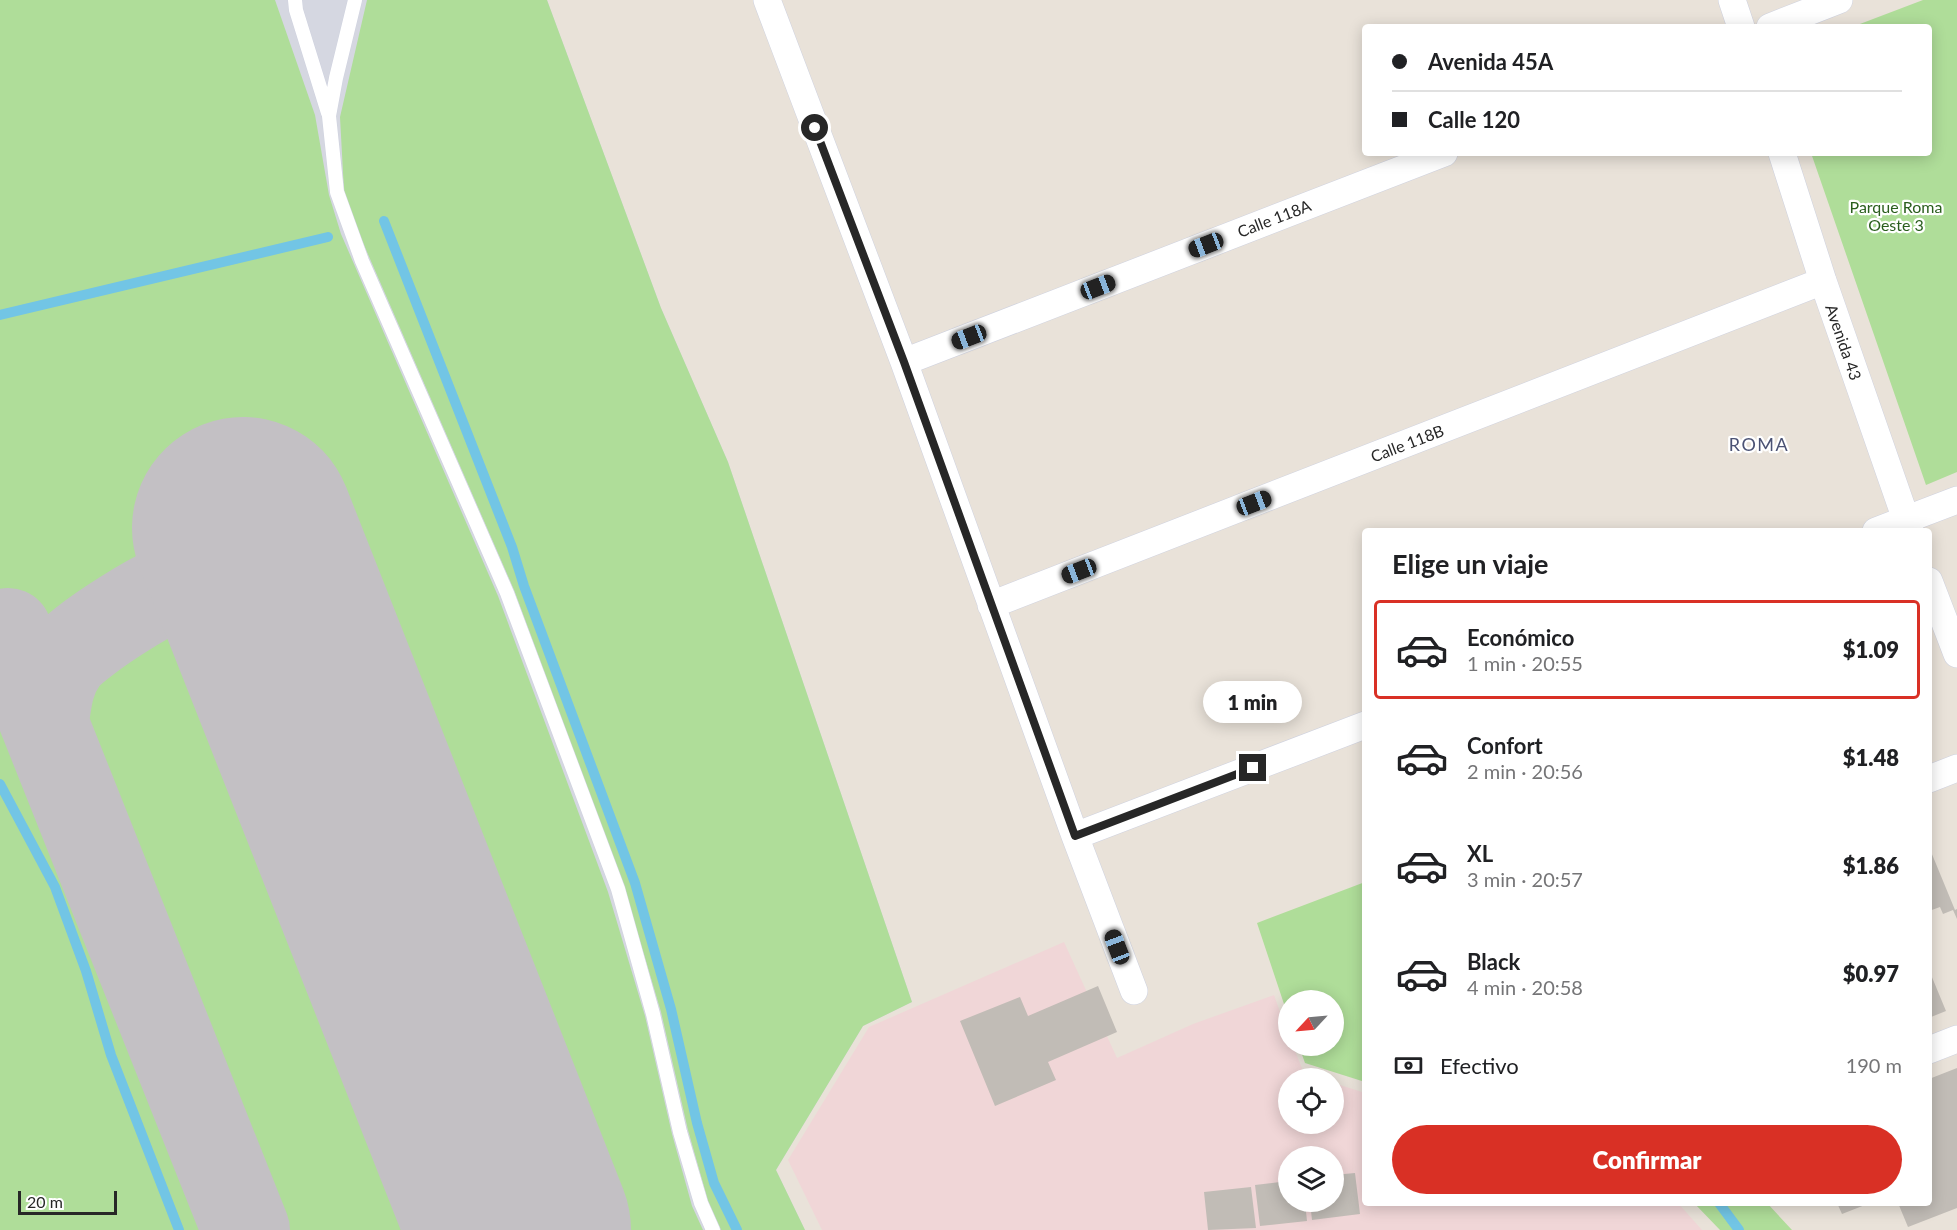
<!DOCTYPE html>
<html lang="es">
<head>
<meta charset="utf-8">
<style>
	body { margin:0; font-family:Lato,sans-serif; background:#f6f6f6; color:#202124; height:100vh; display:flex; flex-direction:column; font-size:22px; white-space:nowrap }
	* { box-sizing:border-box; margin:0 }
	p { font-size:20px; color:#757577 }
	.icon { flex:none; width:33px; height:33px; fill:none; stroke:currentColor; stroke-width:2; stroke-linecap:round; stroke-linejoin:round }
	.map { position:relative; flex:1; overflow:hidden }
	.sheet { position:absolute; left:1362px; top:528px; width:570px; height:678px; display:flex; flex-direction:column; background:#fff; border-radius:6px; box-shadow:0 3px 15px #0003 }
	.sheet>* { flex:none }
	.banner { position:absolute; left:1362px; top:24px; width:570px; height:132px; border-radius:6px; box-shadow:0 3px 15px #0003; display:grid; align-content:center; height:132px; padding:0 30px; background:#fff }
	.needle { width:39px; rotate:244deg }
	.tools { position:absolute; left:1278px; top:990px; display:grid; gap:12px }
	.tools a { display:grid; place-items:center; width:66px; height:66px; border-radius:50%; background:#fff; box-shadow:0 3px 15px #0003; font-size:30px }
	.scale { position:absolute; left:18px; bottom:15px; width:99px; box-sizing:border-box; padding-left:6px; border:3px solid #272727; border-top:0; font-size:16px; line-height:21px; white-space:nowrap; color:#272727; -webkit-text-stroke:4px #fff; paint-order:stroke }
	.end { position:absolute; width:27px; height:27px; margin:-14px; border:8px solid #272727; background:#fff; box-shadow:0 0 0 3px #fff }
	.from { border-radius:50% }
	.bubble { position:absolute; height:42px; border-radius:21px; background:#fff; box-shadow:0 3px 15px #0003; font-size:20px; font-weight:800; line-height:42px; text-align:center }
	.car { position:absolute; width:18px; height:36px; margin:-18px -9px; border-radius:8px; box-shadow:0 0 4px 2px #0007; background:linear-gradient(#222 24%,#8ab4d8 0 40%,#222 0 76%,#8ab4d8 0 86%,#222 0) }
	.banner b { display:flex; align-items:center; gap:21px; height:57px; font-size:22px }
	.banner b+b { border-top:2px solid #e0e0e0 }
	.banner i { width:15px; height:15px; background:#202124 }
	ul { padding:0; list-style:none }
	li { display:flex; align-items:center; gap:18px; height:99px; margin:0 12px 9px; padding:0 18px; border:3px solid transparent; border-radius:6px }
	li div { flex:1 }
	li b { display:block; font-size:22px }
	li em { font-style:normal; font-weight:800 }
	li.current { border-color:#d93025 }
	li>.icon { width:54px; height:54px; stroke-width:1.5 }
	h2 { padding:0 30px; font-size:27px; line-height:72px }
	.pay { display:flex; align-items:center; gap:15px; height:66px; padding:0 30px; font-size:22px }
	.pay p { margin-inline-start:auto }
	.button { display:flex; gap:12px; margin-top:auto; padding:12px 30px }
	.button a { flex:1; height:69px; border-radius:36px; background:#d93025; color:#fff; font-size:24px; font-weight:800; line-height:69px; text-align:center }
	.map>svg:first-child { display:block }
	.medical { fill:#f0d6d7; fill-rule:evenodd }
	.airport { fill:#d5d7e1 }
	.green { fill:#afdd99 }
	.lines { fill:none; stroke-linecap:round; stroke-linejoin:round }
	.stream { stroke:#72c5e5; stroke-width:10 }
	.taxiway { stroke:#c3c0c4; stroke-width:88 }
	.runway { stroke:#c3c0c4; stroke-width:222 }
	.building { fill:#c1bcb6 }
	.service-casing { stroke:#cfd2df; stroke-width:15 }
	.minor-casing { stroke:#cfd2df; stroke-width:28 }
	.service { stroke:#fff; stroke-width:14 }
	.minor { stroke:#fff; stroke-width:27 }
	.route { stroke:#272727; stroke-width:8 }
	.labels { text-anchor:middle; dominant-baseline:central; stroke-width:4.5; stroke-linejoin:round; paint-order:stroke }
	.park-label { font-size:16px; fill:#2a5e1d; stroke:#fff }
	.street-label { font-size:16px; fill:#272727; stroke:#fff }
	.neighbourhood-label { font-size:18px; letter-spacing:1.5px; fill:#4b5274; stroke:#fff }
</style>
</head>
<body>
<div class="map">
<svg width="1957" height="1230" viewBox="0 0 1957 1230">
	<rect width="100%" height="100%" fill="#e9e2d9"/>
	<!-- medical -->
	<path class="medical" d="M1064,942L1117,1058L1193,1024L1274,995L1288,1034V1046H1293L1304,1073L1320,1078H1288V1124H1334V1083L1365,1093V1203H1678L1702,1230H822L788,1160L869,1027ZM1288,1156H1334V1202H1288Z"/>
	<!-- airport -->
	<path class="airport" d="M0,0H547L661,308L728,462L912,1002L863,1026L776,1170L805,1230H0Z"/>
	<!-- green -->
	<path class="green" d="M0,0H275L315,115L329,195L341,234L498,596L608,892L645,1016L672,1134L692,1206L703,1230H600L308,485L202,528L44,645L34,608L0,621Z
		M367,0H547L661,308L728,462L912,1002L863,1026L776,1170L805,1230H721L708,1201L688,1130L661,1012L624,887L514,590L357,229L344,191L340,117Z
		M1923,0H1957V472L1926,485L1811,153H1929V27H1852Z
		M188,609H205L448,1230H277L83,737L87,700L100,668L169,618Z
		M0,679L216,1230H0Z
		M1365,882V1082L1305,1063L1299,1046H1334V1000H1288V1016L1257,923Z
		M1694,1203H1767L1792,1230H1720Z"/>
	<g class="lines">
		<!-- stream -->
		<path class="stream" d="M384,221L512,547L524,586L635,883L671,1009L697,1123L714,1183L737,1230
			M0,315L328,237
			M0,784L55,887L86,971L111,1055L179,1230
			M1719,1203L1739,1230"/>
		<!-- taxiway -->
		<path class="taxiway" d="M8,632L246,1230
			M45,721C48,699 50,679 64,660C80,639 166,584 192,581C200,580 212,580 220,582C247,587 266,613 284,632"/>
		<!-- runway -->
		<path class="runway" d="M243,528L520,1230"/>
	</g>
	<!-- building -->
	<path class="building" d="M1929,847L1955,910L1957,909V919L1953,910L1943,914L1940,907L1929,911Z
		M1929,970L1946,1011L1931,1017L1932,1020L1929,1021Z
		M1098,986L1117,1032L1048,1062L1056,1080L995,1106L960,1021L1020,997L1028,1016Z
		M1957,1068V1208L1908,1227L1898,1203H1929V1079Z
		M1355,1173L1360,1214L1312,1220L1310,1202H1334V1175Z
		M1288,1181V1202H1305L1307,1221L1260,1226L1255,1185Z
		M1251,1187L1256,1228L1208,1230L1204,1192Z
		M1837,1203H1870L1842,1214Z"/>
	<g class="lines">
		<defs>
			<path id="service" d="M295,0L296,10L328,113
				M355,0L336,78L329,116L337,192L362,261L507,593L618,889L653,1014L680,1132L701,1203L713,1230"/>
			<path id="minor" d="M767,0L904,362L1075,836L1134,991
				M1732,0L1741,27
				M1770,27L1839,0
				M1782,153L1823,281L1910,531
				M904,362L1444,153
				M1876,531L1957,500
				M1929,581L1957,654
				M991,605L1823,281
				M1929,779L1957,768
				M1075,836L1365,725
				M1929,1050L1957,1039"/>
		</defs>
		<!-- service casing -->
		<use href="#service" class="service-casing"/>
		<!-- minor casing -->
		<use href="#minor" class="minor-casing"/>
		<!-- service -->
		<use href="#service" class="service"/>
		<!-- minor -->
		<use href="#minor" class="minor"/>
	</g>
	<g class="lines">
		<!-- route -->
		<path class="route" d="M815,128L904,362L1075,836L1253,768"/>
	</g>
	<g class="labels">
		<!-- park labels -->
		<g class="park-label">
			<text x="1896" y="206">Parque Roma<tspan x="1896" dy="18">Oeste 3</tspan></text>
		</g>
		<!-- street labels -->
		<g class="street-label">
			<text transform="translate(1274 218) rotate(-21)">Calle 118A</text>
			<text transform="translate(1844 342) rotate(71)">Avenida 43</text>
			<text transform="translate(1407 443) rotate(-21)">Calle 118B</text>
		</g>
		<!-- neighbourhood labels -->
		<g class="neighbourhood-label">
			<text x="1759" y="444">ROMA</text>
		</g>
	</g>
</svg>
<div class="tools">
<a><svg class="needle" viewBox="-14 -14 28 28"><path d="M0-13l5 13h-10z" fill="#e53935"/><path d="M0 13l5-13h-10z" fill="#757577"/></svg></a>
<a><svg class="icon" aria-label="locate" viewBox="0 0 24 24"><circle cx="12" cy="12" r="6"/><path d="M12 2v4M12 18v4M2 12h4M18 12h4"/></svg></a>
<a><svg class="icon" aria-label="layers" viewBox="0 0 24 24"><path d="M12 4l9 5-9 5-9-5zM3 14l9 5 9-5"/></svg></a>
</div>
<div class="scale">20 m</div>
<i class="end from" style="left:815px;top:128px"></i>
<i class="end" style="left:1253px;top:768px"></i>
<div class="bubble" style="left:1203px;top:681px;width:99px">1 min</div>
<i class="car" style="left:1206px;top:245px;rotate:249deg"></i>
<i class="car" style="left:1098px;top:287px;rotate:69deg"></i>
<i class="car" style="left:969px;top:337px;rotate:249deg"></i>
<i class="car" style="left:1254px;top:503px;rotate:69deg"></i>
<i class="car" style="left:1079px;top:571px;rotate:249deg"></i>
<i class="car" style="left:1117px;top:947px;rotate:339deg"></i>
<div class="banner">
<b><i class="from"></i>Avenida 45A</b>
<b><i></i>Calle 120</b>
</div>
<section class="sheet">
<h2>Elige un viaje</h2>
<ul>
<li class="current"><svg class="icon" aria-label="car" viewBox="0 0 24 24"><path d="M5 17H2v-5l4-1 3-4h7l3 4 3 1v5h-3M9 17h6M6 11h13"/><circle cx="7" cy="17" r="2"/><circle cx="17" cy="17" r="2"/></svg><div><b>Económico</b><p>1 min · 20:55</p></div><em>$1.09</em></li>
<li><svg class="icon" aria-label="car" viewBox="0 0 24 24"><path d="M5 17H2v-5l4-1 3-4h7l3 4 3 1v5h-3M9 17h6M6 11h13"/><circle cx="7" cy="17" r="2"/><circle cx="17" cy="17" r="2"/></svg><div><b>Confort</b><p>2 min · 20:56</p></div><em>$1.48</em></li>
<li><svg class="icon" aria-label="car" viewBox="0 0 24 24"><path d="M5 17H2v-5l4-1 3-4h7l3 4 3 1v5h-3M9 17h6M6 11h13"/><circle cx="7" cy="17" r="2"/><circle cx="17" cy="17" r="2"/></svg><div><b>XL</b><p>3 min · 20:57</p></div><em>$1.86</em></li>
<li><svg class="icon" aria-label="car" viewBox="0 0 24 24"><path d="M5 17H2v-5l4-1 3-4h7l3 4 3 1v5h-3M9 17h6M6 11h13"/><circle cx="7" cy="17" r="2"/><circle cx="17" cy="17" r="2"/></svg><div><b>Black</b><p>4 min · 20:58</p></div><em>$0.97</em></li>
</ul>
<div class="pay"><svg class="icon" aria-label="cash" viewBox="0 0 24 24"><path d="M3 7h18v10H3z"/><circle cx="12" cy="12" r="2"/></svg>Efectivo<p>190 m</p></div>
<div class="button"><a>Confirmar</a></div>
</section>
</div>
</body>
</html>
